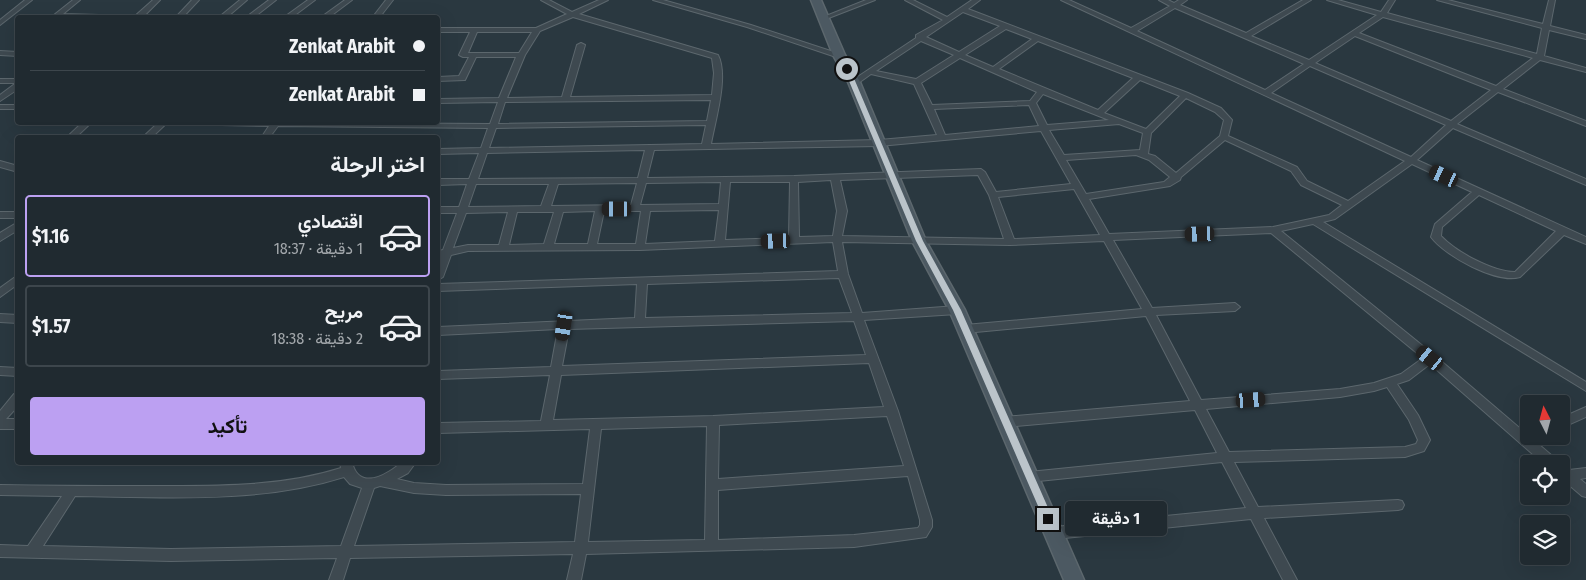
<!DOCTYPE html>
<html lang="ar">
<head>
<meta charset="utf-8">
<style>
	body { margin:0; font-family:"Fira Sans Condensed",Vazirmatn,sans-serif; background:#283238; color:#f1f3f6; direction:rtl; height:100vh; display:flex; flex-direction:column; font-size:19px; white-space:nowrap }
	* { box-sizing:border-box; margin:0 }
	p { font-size:16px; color:#a2a7ab }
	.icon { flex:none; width:28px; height:28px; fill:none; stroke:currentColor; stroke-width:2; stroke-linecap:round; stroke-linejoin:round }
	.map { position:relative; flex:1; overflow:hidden; direction:ltr }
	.drawer { position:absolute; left:15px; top:135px; width:425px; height:330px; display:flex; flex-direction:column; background:#202a30; border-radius:5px; box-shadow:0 5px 20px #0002,0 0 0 1px #3d464c; direction:rtl }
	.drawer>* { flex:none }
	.hud { position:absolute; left:15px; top:15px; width:425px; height:110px; border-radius:5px; box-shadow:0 5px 20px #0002,0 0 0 1px #3d464c; direction:rtl; display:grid; align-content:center; height:110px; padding:0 15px; background:#202a30 }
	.needle { width:32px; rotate:354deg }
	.controls { position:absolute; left:1520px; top:395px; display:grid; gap:10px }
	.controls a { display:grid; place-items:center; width:50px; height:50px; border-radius:5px; background:#202a30; box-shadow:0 5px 20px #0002,0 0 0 1px #3d464c; font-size:25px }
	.end { position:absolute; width:22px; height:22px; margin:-11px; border:6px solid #bbc4ca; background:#111; box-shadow:0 0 0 2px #111 }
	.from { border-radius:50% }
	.bubble { position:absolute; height:35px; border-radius:5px; background:#202a30; box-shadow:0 5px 20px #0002,0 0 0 1px #3d464c; font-size:16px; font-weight:700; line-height:35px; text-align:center; direction:rtl }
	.car { position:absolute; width:15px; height:30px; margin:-15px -8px; border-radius:6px; box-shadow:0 0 4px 1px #0007; background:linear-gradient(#222 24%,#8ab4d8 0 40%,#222 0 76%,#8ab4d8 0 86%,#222 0) }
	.hud b { display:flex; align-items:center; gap:18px; height:48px; font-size:19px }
	.hud b+b { border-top:1px solid #3d464c }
	.hud i { width:12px; height:12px; background:#f1f3f6 }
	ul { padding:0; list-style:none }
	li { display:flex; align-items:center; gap:15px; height:82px; margin:0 10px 8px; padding:0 5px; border:2px solid #3d464c; border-radius:5px }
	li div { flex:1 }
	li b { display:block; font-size:19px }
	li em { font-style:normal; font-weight:700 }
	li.current { border-color:#bca0f2 }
	li>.icon { width:45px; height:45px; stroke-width:1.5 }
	h2 { padding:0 15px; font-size:22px; line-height:60px }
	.button { display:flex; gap:10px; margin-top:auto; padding:10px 15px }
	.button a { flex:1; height:58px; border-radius:5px; background:#bca0f2; color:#111; font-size:20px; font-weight:700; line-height:58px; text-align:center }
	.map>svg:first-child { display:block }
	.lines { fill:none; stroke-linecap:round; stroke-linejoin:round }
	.street-casing { stroke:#5c676d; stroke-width:2 }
	.secondary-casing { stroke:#5c676d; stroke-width:3 }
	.street { fill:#3e4950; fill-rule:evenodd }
	.secondary { fill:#4c5962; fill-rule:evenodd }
	.route { fill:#bbc4ca }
</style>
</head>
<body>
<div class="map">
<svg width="1586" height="580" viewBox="0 0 1586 580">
	<rect width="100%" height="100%" fill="#2a3840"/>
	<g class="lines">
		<defs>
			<path id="street" d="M25,0H32L0,25V20Z
				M73,0H80L63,14L135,16L153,0H160L142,18L54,17V15Z
				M192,0H199L182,18H175Z
				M240,0H247L226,18H218Z
				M269,0H276L253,18H245Z
				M308,0H315L291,18H283Z
				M345,0H352L328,18H320Z
				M386,0H393L379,18H372Z
				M541,0H549L572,12L599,0H608L579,14L718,55C729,76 715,121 711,144L879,140L937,135L914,84L871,74L857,84H851L850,82L916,38V35L943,20L905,0H913L947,17L972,0H980L968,9L1188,93L1221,108L1232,120L1228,136L1297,167L1307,181L1348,201L1405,161L1061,0H1069L1131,28L1170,6L1159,0H1168L1174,3L1179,0H1187L1180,5L1246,33L1303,0H1311L1251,36L1309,60L1377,15L1327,0H1338L1381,12L1389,0H1395L1387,13L1537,54L1542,28L1437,0H1448L1543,24L1549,0H1555L1550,26L1586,35V39L1549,30L1544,56L1586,68V72L1540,60L1503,89L1586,121V126L1498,92L1457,124L1586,179V185L1453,128L1417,160L1586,237V244L1564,235L1520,277C1497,284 1445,256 1431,237L1435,224L1472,192L1412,164L1335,219L1323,222L1586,382V391L1313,224L1281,231L1434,355L1557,460L1559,464H1544L1430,364L1409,380L1397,384L1418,415L1430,440L1424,451L1405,457L1234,462L1258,507L1398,500L1402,501L1404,505L1402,509L1398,510L1264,518L1297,580H1283L1251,519L1055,539L1050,537L1049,533L1050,529L1055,527L1246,508L1222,462L1029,482L1025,481L1023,477L1025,473L1029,472L1217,453L1195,410L1004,427L1000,425L998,422L1000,419L1004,417L1190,401L1146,316L965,333L961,332L960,329L961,326L965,325L1142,309L1104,241L1010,245L842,242L848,274L862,313L957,306L962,310L957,314L864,320L898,411L932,520V527L926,537L854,547L586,554L581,580H567L573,554L350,558L343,580H329L337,558L171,561L0,557V545L28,546L62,496L0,495V485C52,486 104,486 156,486C219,486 281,487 341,468L340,462H352C357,484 374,481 390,471C394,469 399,464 403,462C407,462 412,462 416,462L408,473L397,479L414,483L446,485L583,484L590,429L438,433V423L541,421L550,375L438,379V371L551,367L558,329L438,335V327L635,318L637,284L438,291V284L838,271L833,242L640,250L468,251L451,255L443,277L438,280V265L441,257H438V251L443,250L457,213H438V207H459L467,184L438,185V179H469L479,153L438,154V149L481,148L488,128L278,126L269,138H261L269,126L176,124L172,122L490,124L498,102L438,103V99L499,98L516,57H476L465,80L438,81V77L459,76L469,57H463L459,55L470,32H438V28H536L567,14ZM1175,8L1304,64L1265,90L1137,31ZM963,12L1000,26L959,52L926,37ZM573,17L712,58L714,73L712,95L570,97L585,45L581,43L577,45L562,97L507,98L525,55L540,31ZM1383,17L1533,58L1496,86L1359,33ZM1006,29L1032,39L993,67L965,55ZM477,32H532L519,53H468ZM1355,36L1491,90L1451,121L1315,63ZM921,41L954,55L916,79L876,71ZM1038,41L1133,78L1098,110L999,69ZM960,58L1037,92L1030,101L932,105L921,83ZM1310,66L1446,125L1411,157L1271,93ZM1140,80L1180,96L1146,129L1104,113ZM1043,94L1109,120L1047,125L1036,103ZM1186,98L1215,112L1224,120L1220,136L1176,173L1155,156L1148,154L1151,133ZM711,100L707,121L498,124L505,102ZM1029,105L1039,126L945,135L934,109ZM1119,124L1143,133L1140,150L1064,155L1049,130ZM706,125L702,144L489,148L496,128ZM1041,131L1071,184L996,192L985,172L981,169L794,176L647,178L654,150L879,146ZM1225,140L1291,171L1301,185L1342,205L1329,215L1273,227L1109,234L1089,199L1170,186L1180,180L1181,177ZM645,150L638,178L478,179L487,153ZM1136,155L1149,160L1170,177L1164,182L1086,194L1066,160ZM978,175L989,195L1004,239L842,236L847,211L840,180ZM831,180L837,211L833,236L799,237L798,182ZM721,182L719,204L640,205L646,183ZM730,182H790L789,238L725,240ZM637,183L631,205L551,206L558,184ZM476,184H549L541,206L468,207ZM1074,189L1100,235L1014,239L998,197ZM1479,195L1556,231L1515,272C1493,272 1456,252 1441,236L1442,227ZM719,210L715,241L645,244L650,211ZM595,211L588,244H554L563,212ZM604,211H641L636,244H597ZM508,212L499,245H468L453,248L466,213ZM517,212H554L544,244L509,245ZM1271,233L1423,358L1401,374L1374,383L1340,389L1201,400L1156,315L1235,311L1240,307L1235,303L1152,308L1113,240ZM839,278L852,313L645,318L647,284ZM854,321L866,355L562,366L569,329ZM869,363L884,407L713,416L553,420L561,375ZM1387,387L1409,420L1418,440L1416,444L1405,447L1229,452L1206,409L1340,397L1374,391ZM887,416L904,466L718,479L719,425ZM707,426L705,540L588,542L601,429ZM908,476L920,520V525L918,528L854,535L718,540V490ZM344,477L350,484L362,488L341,546L171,549L43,546L75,496C164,497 259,504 344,477ZM380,486L414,493L446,495L581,494L575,542L354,546L374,488Z
				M653,0H663L751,25L843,55L842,57H836L747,27Z
				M866,0H875L826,19L821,18Z
				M0,51L18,52V56L0,55Z
				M0,79H18V89L0,101V95L16,83H0Z
				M0,105H18V109H0Z
				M83,122H92L75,138H66Z
				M159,122H168L151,138H142Z
				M0,161L18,166V172L0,167Z
				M0,212H18V218H0Z
				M18,222V230L0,241V233Z
				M18,275V284L0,297V288Z
				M0,314L18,315V323L0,322Z
				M0,367L18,368V376L0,375Z
				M18,393V406L6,419H18V429H0V411L14,394Z
				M1586,407V417L1561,428V418Z
				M1561,465L1569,470L1586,468V478L1580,479L1586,484V497L1582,496L1562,479Z"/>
			<path id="secondary" d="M811,0H821L845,55L860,82L926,241L965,310L1084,580H1064L949,310L912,241L848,82L833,55Z"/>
		</defs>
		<!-- street casing -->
		<use href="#street" class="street-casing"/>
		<!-- secondary casing -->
		<use href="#secondary" class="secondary-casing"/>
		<!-- street -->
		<use href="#street" class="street"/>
		<!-- secondary -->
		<use href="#secondary" class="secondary"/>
	</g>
	<!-- route -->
	<path class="route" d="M847,67L850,69L923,241L961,310L1053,519L1052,522H1045L953,310L916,241L844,69Z"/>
</svg>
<div class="controls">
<a><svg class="needle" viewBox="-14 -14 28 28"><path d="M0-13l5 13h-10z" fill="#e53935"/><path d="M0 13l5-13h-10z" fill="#a2a7ab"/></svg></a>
<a><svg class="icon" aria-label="locate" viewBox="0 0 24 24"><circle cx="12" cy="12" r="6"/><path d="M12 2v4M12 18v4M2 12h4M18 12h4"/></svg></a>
<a><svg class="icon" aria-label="layers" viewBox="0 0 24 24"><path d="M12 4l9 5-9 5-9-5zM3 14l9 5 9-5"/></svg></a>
</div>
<i class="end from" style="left:847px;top:69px"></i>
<i class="end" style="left:1048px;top:519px"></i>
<div class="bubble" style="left:1065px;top:501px;width:102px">1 دقيقة</div>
<i class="car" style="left:1444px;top:176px;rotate:295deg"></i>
<i class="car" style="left:617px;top:209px;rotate:270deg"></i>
<i class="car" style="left:1200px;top:234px;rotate:268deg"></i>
<i class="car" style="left:776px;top:241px;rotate:268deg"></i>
<i class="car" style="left:564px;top:326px;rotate:189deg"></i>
<i class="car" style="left:1430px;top:358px;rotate:309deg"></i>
<i class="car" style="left:1251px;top:400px;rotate:86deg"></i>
<div class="hud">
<b><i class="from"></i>Zenkat Arabit</b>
<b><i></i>Zenkat Arabit</b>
</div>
<section class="drawer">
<h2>اختر الرحلة</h2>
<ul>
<li class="current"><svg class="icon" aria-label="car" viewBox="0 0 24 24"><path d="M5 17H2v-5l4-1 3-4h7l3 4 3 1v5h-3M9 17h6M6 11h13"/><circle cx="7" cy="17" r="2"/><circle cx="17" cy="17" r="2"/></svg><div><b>اقتصادي</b><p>1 دقيقة · 18:37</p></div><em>$1.16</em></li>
<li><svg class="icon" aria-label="car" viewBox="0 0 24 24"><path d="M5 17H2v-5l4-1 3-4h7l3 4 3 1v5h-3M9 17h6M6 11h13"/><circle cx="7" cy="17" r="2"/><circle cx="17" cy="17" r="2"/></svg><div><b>مريح</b><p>2 دقيقة · 18:38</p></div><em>$1.57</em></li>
</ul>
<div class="button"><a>تأكيد</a></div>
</section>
</div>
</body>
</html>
